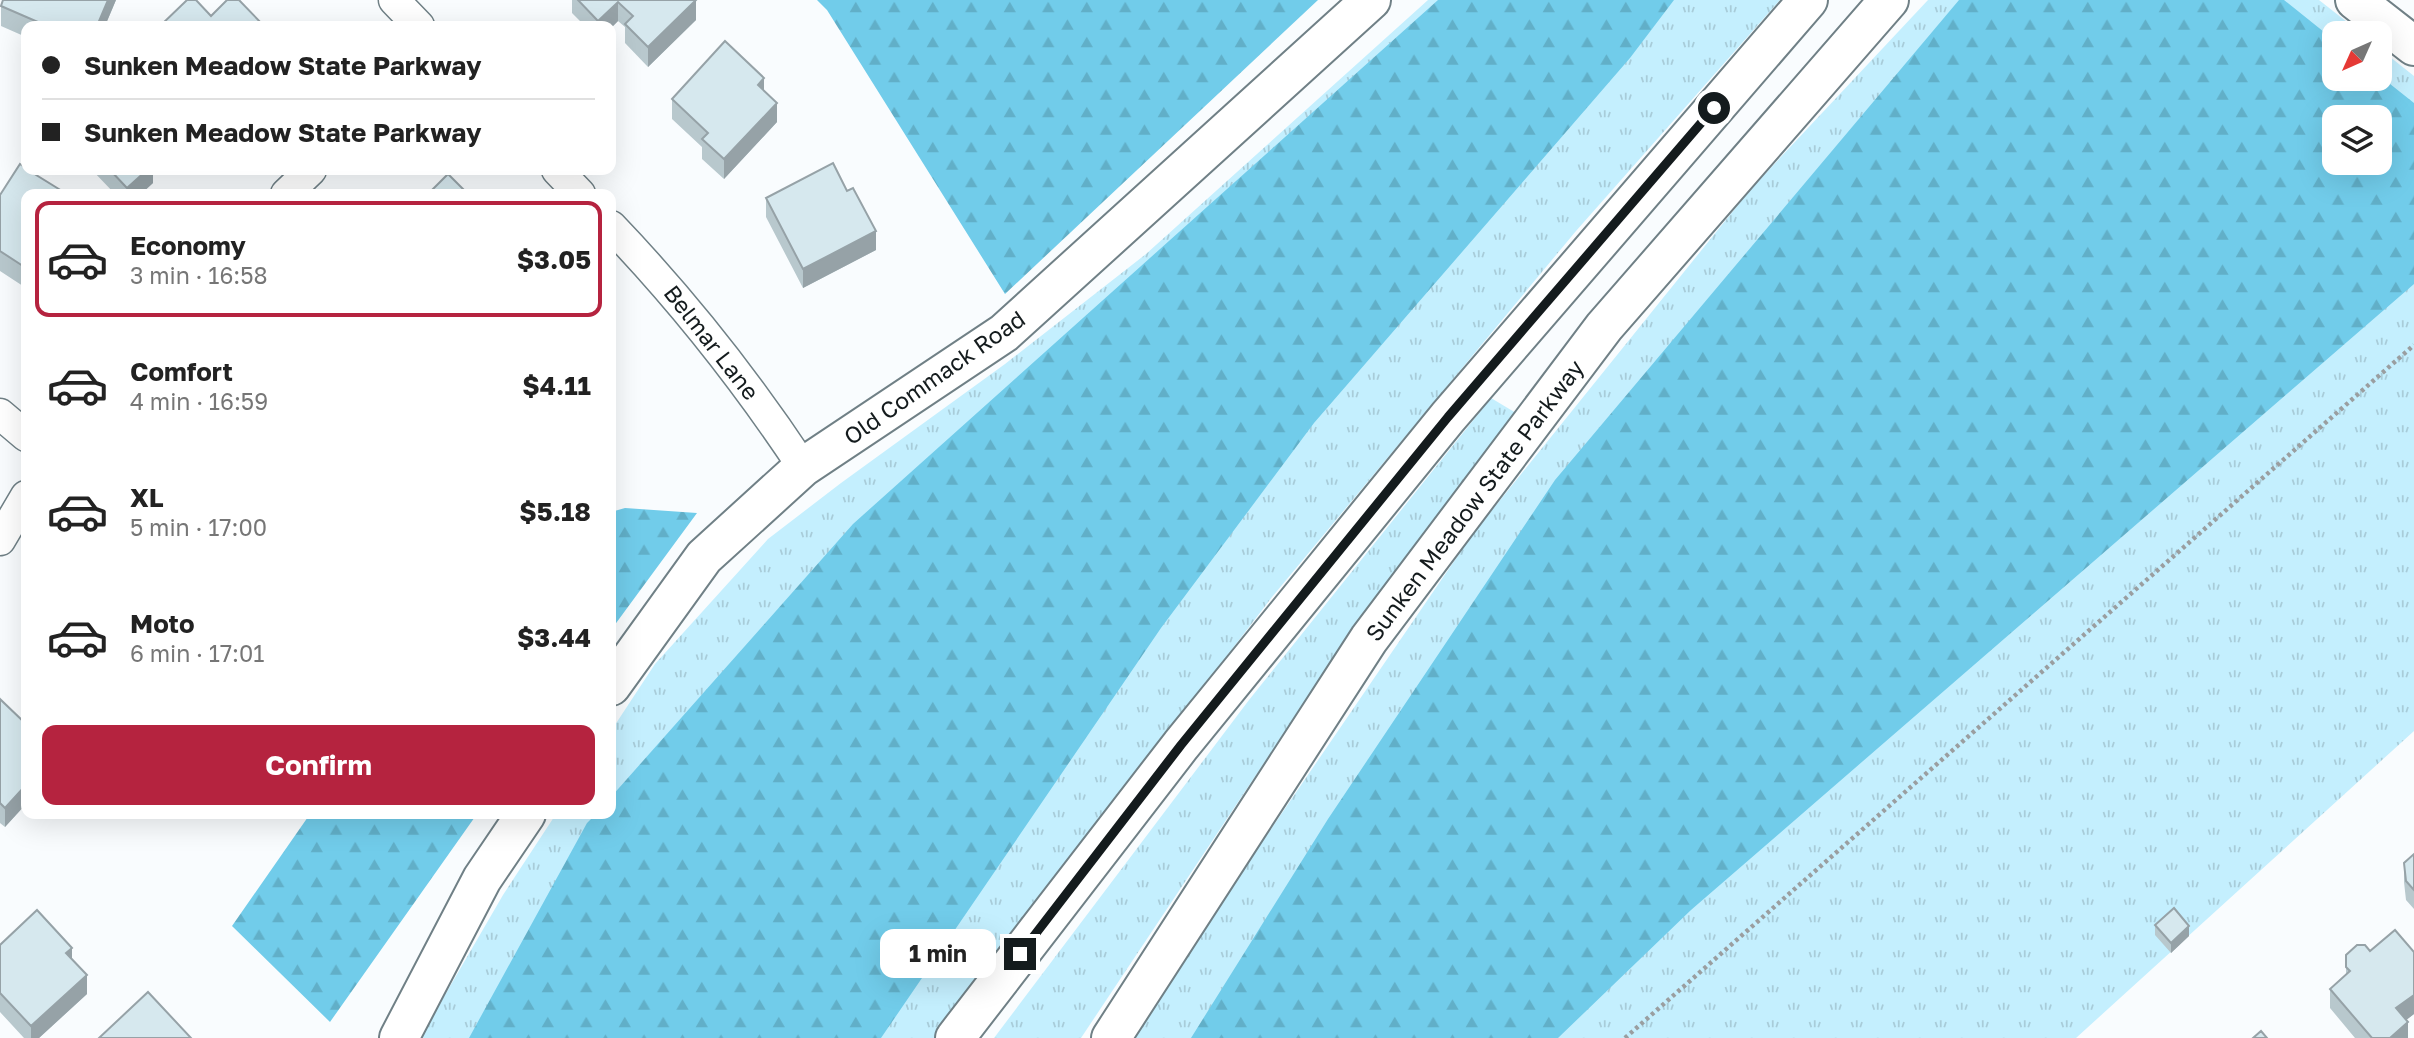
<!DOCTYPE html>
<html lang="en">
<head>
<meta charset="utf-8">
<style>
	body { margin:0; font-family:"Golos Text",sans-serif; background:#f2f2f2; color:#222; height:100vh; display:flex; flex-direction:column; font-size:26px; white-space:nowrap }
	* { box-sizing:border-box; margin:0 }
	p { font-size:23px; color:#767676 }
	.icon { flex:none; width:38px; height:38px; fill:none; stroke:currentColor; stroke-width:2; stroke-linecap:round; stroke-linejoin:round }
	.map { position:relative; flex:1; overflow:hidden }
	.panel { position:absolute; left:21px; top:189px; width:595px; height:630px; display:flex; flex-direction:column; background:#fff; border-radius:14px; box-shadow:0 7px 28px #0002 }
	.panel>* { flex:none }
	.top-card { position:absolute; left:21px; top:21px; width:595px; height:154px; border-radius:14px; box-shadow:0 7px 28px #0002; display:grid; align-content:center; height:154px; padding:0 21px; background:#fff }
	.needle { width:46px; rotate:225deg }
	.buttons { position:absolute; left:2322px; top:21px; display:grid; gap:14px }
	.buttons a { display:grid; place-items:center; width:70px; height:70px; border-radius:14px; background:#fff; box-shadow:0 7px 28px #0002; font-size:35px }
	.end { position:absolute; width:32px; height:32px; margin:-16px; border:9px solid #141b1d; background:#fff; box-shadow:0 0 0 4px #fff }
	.from { border-radius:50% }
	.bubble { position:absolute; height:49px; border-radius:14px; background:#fff; box-shadow:0 7px 28px #0002; font-size:23px; font-weight:700; line-height:49px; text-align:center }
	.top-card b { display:flex; align-items:center; gap:24px; height:66px; font-size:26px }
	.top-card b+b { border-top:2px solid #e0e0e0 }
	.top-card i { width:18px; height:18px; background:#222 }
	ul { padding:12px 0 0; list-style:none }
	li { display:flex; align-items:center; gap:21px; height:116px; margin:0 14px 10px; padding:0 7px; border:4px solid transparent; border-radius:14px }
	li div { flex:1 }
	li b { display:block; font-size:26px }
	li em { font-style:normal; font-weight:700 }
	li.active { border-color:#b5233f }
	li>.icon { width:63px; height:63px; stroke-width:1.5 }
	.cta { display:flex; gap:14px; margin-top:auto; padding:14px 21px }
	.cta a { flex:1; height:80px; border-radius:14px; background:#b5233f; color:#fff; font-size:28px; font-weight:700; line-height:80px; text-align:center }
	.map>svg:first-child { display:block }
	.grass { fill:url(#grass-tufts); fill-rule:evenodd }
	.forest { fill:url(#forest-firs); fill-rule:evenodd }
	.lines { fill:none; stroke-linecap:round; stroke-linejoin:round }
	.street-casing { stroke:#708086; stroke-width:33 }
	.secondary-casing { stroke:#708086; stroke-width:42 }
	.highway-casing { stroke:#708086; stroke-width:42 }
	.path { stroke:#9a9ea0; stroke-width:4.5; stroke-dasharray:3.5 3.5; stroke-linecap:butt }
	.street { stroke:#fff; stroke-width:30 }
	.secondary { stroke:#fff; stroke-width:38 }
	.highway { stroke:#fff; stroke-width:38 }
	.wall { fill:#b8c8cd }
	.shaded-wall { fill:#96a2a7 }
	.building { fill:#d6e8ee; stroke:#96a2a7; stroke-width:2 }
	.route { stroke:#141b1d; stroke-width:9 }
	.labels { text-anchor:middle; dominant-baseline:central; stroke-width:5; stroke-linejoin:round; paint-order:stroke }
	.street-label { font-size:23px; fill:#141b1d; stroke:#fff }
</style>
</head>
<body>
<div class="map">
<svg width="2414" height="1038" viewBox="0 0 2414 1038">
	<defs>
		<pattern id="grass-tufts" width="24" height="20" patternUnits="userSpaceOnUse" patternTransform="scale(1.75)"><rect width="24" height="20" fill="#c4effe"/><path d="M3 7l-1-3M5 7V3M7 7l1-3M15 17l-1-3M17 17v-4M19 17l1-3" fill="none" stroke="#a8ccd9"/></pattern>
		<pattern id="forest-firs" width="22" height="20" patternUnits="userSpaceOnUse" patternTransform="scale(1.75)"><rect width="22" height="20" fill="#71ccea"/><path d="M5 1l3.5 6h-7zM16 11l3.5 6h-7z" fill="#61afc8"/></pattern>
	</defs>
	<rect width="100%" height="100%" fill="#f9fcfe"/>
	<!-- grass -->
	<path class="grass" d="M1428,0H1780L1576,231L1272,597L1031,912L942,1038H420L503,895L556,814H611V731L655,664L768,539L841,483L1005,364L1146,254Z
		M1928,0H2319L2361,33H2334V79H2380V49L2414,76V731L2076,1038H1134L1180,962L1472,535L1750,190ZM2334,117H2380V163H2334Z
		M1491,398L1516,413L1298,712L1081,1038H994L1249,700Z"/>
	<!-- forest -->
	<path class="forest" d="M817,0H1318L1005,294L827,10Z
		M1438,0H1674L1630,58L1314,423L1161,628L881,1038H469L587,823L596,814H611V797L853,524Z
		M1959,0H2284L2334,40V79H2380V76L2414,103V284L1691,910L1558,1038H1191L1328,819L1555,480ZM2334,117H2380V163H2334Z
		M625,508L697,513L611,630V512Z
		M310,814H477L330,1022L232,926Z"/>
	<g class="lines">
		<defs>
			<path id="street" d="M394,0L419,26
				M557,170L580,194
				M286,194L311,170
				M611,226C682,300 746,381 803,467
				M0,414L26,436
				M0,540L26,496"/>
			<path id="secondary" d="M2355,0L2414,46
				M611,686L704,557L803,467L1004,333L1371,0
				M399,1038L482,879L526,814"/>
			<path id="highway" d="M955,1038L1181,745L1448,417L1808,0
				M1111,1038L1369,639L1604,327L1889,0"/>
		</defs>
		<!-- street casing -->
		<use href="#street" class="street-casing"/>
		<!-- secondary casing -->
		<use href="#secondary" class="secondary-casing"/>
		<!-- highway casing -->
		<use href="#highway" class="highway-casing"/>
		<!-- path -->
		<path class="path" d="M1625,1038L2414,345"/>
		<!-- street -->
		<use href="#street" class="street"/>
		<!-- secondary -->
		<use href="#secondary" class="secondary"/>
		<!-- highway -->
		<use href="#highway" class="highway"/>
	</g>
	<!-- wall -->
	<path class="wall" d="M3,0H116L105,26H26V37L1,26V6Z
		M572,0H695L696,20L648,67L625,43V27L618,21L611,28V26H585L572,13Z
		M764,91L777,122L724,179L702,159V147L672,119V99Z
		M20,164L26,168V170H28L62,191V194H26V288L0,271V195Z
		M92,170H153V183L141,194H115Z
		M766,198L876,250L803,288L766,217Z
		M0,699L26,724V804L5,827L0,823Z
		M2414,854V909L2406,900L2404,882V863Z
		M2155,925L2189,936L2171,953L2155,935Z
		M0,945L72,959L87,994L39,1038H24L0,1012Z
		M2370,951L2414,952V1014L2406,1020L2408,1038H2355L2330,1008V989L2346,975V955Z"/>
	<!-- shaded-wall -->
	<path class="shaded-wall" d="M108,0H116L105,26H97Z
		M696,0V20L648,67V47Z
		M618,2V21L611,28V26H598V21Z
		M764,78V98L758,85Z
		M777,103V122L724,179V159Z
		M147,170H153V183L141,194H127V188Z
		M876,231V250L803,288V269Z
		M26,785V804L5,827V808Z
		M2189,926V936L2171,953V943Z
		M72,948V967L66,953Z
		M87,975V994L39,1038H31V1026Z
		M2414,995V1014L2396,1028V1008Z
		M2408,1022V1038H2390Z"/>
	<!-- building -->
	<path class="building" d="M3,0H108L97,26H47L1,6Z
		M187,0H196L211,16L227,0H239L264,26H160Z
		M578,0H696L648,47L625,24L633,16L618,2L598,21Z
		M725,41L764,78L758,85L777,103L724,159L702,139L708,133L672,99Z
		M833,163L847,191L853,188L876,231L803,269L766,198Z
		M20,164L26,168V170H28L62,191L60,194H26V268L0,251V195Z
		M110,170H147L127,188Z
		M448,174L468,194H428Z
		M0,699L26,724V785L5,808L0,803Z
		M2414,854V890L2406,881L2404,863Z
		M2174,908L2189,926L2171,943L2155,925Z
		M37,910L72,948L66,953L87,975L31,1026L0,993V945Z
		M2395,930L2414,952V995L2396,1008L2408,1022L2390,1038H2372L2330,989L2350,971L2346,967V955L2357,945H2365L2370,951Z
		M148,992L191,1038H99Z
		M2261,1031L2267,1038H2253Z"/>
	<g class="lines">
		<!-- route -->
		<path class="route" d="M1020,954L1181,745L1448,417L1714,108"/>
	</g>
	<g class="labels">
		<!-- street labels -->
		<g class="street-label">
			<text transform="translate(712 342) rotate(52)">Belmar Lane</text>
			<text transform="translate(934 377) rotate(-35)">Old Commack Road</text>
			<text transform="translate(1474 500) rotate(-53)">Sunken Meadow State Parkway</text>
		</g>
	</g>
</svg>
<div class="buttons">
<a><svg class="needle" viewBox="-14 -14 28 28"><path d="M0-13l5 13h-10z" fill="#e53935"/><path d="M0 13l5-13h-10z" fill="#767676"/></svg></a>
<a><svg class="icon" aria-label="layers" viewBox="0 0 24 24"><path d="M12 4l9 5-9 5-9-5zM3 14l9 5 9-5"/></svg></a>
</div>
<i class="end from" style="left:1714px;top:108px"></i>
<i class="end" style="left:1020px;top:954px"></i>
<div class="bubble" style="left:880px;top:929px;width:116px">1 min</div>
<div class="top-card">
<b><i class="from"></i>Sunken Meadow State Parkway</b>
<b><i></i>Sunken Meadow State Parkway</b>
</div>
<section class="panel">
<ul>
<li class="active"><svg class="icon" aria-label="car" viewBox="0 0 24 24"><path d="M5 17H2v-5l4-1 3-4h7l3 4 3 1v5h-3M9 17h6M6 11h13"/><circle cx="7" cy="17" r="2"/><circle cx="17" cy="17" r="2"/></svg><div><b>Economy</b><p>3 min · 16:58</p></div><em>$3.05</em></li>
<li><svg class="icon" aria-label="car" viewBox="0 0 24 24"><path d="M5 17H2v-5l4-1 3-4h7l3 4 3 1v5h-3M9 17h6M6 11h13"/><circle cx="7" cy="17" r="2"/><circle cx="17" cy="17" r="2"/></svg><div><b>Comfort</b><p>4 min · 16:59</p></div><em>$4.11</em></li>
<li><svg class="icon" aria-label="car" viewBox="0 0 24 24"><path d="M5 17H2v-5l4-1 3-4h7l3 4 3 1v5h-3M9 17h6M6 11h13"/><circle cx="7" cy="17" r="2"/><circle cx="17" cy="17" r="2"/></svg><div><b>XL</b><p>5 min · 17:00</p></div><em>$5.18</em></li>
<li><svg class="icon" aria-label="car" viewBox="0 0 24 24"><path d="M5 17H2v-5l4-1 3-4h7l3 4 3 1v5h-3M9 17h6M6 11h13"/><circle cx="7" cy="17" r="2"/><circle cx="17" cy="17" r="2"/></svg><div><b>Moto</b><p>6 min · 17:01</p></div><em>$3.44</em></li>
</ul>
<div class="cta"><a>Confirm</a></div>
</section>
</div>
</body>
</html>
